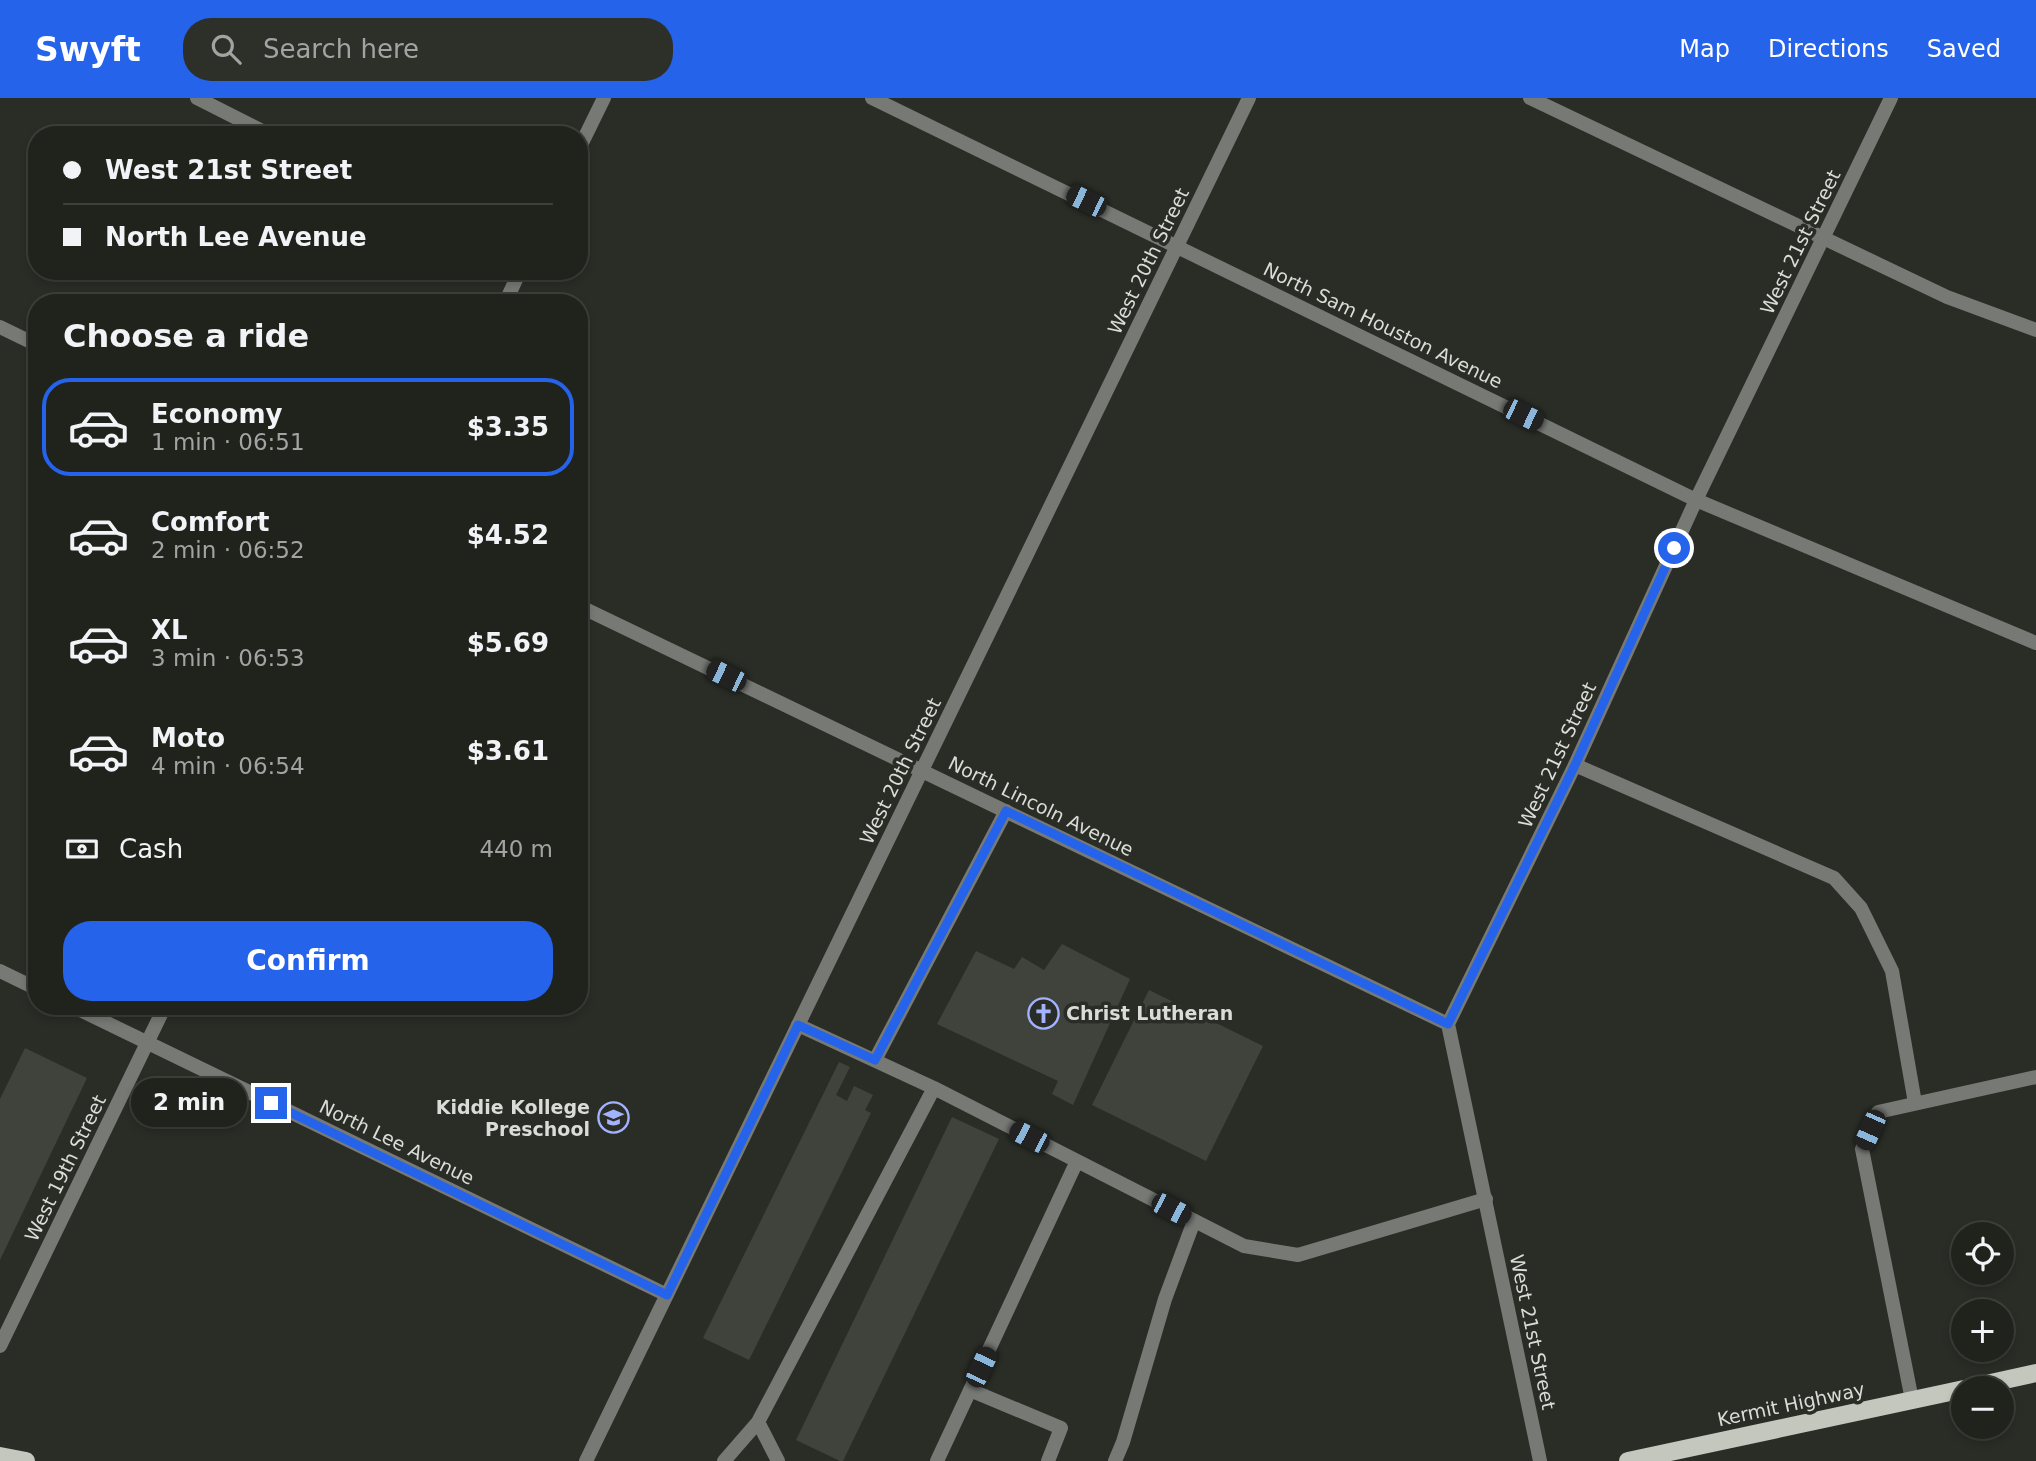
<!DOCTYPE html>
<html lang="en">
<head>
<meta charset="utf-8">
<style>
	body { margin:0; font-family:"DejaVu Sans",sans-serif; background:#2d2f29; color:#f1f3f6; height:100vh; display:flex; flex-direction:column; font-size:26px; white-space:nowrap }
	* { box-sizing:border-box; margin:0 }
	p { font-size:23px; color:#a2a4a3 }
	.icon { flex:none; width:38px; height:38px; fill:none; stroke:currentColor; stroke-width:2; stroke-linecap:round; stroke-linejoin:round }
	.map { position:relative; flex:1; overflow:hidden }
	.sheet { position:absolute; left:28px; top:196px; width:560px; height:721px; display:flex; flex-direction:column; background:#20221c; border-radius:28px; box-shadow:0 4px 10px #0003,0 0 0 2px #3d3f3b }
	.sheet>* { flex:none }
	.guide { position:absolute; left:28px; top:28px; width:560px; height:154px; border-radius:28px; box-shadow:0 4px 10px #0003,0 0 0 2px #3d3f3b; display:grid; align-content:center; height:154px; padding:0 35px; background:#20221c }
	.controls { position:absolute; left:1951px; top:1124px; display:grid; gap:14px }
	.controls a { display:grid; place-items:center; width:63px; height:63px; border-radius:50%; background:#20221c; box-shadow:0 4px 10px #0003,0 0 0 2px #3d3f3b; font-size:35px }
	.end { position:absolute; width:32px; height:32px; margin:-16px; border:9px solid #2563eb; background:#fff; box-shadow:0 0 0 4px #fff }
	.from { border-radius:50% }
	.bubble { position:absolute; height:49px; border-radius:24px; background:#20221c; box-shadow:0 4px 10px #0003,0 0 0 2px #3d3f3b; font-size:23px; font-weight:800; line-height:49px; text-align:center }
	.car { position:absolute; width:21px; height:42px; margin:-21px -10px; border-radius:9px; box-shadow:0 0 5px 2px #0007; background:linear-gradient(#222 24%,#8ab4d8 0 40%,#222 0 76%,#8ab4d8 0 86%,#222 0) }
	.guide b { display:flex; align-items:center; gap:24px; height:66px; font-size:26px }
	.guide b+b { border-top:2px solid #3d3f3b }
	.guide i { width:18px; height:18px; background:#f1f3f6 }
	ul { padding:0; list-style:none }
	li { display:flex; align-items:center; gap:21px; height:98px; margin:0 14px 10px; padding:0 21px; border:4px solid transparent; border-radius:28px }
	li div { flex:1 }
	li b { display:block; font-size:26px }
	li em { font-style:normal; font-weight:800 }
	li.on { border-color:#2563eb }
	li>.icon { width:63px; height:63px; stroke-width:1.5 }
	h2 { padding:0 35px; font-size:32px; line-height:84px }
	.pay { display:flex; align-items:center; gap:18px; height:77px; padding:0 35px; font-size:26px }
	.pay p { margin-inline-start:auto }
	.button { display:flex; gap:14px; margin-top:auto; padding:14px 35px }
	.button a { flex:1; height:80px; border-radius:28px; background:#2563eb; color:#fff; font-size:28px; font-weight:800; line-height:80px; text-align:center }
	header { display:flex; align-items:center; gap:42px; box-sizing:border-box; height:98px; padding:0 35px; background:#2563eb; color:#fff }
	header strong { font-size:33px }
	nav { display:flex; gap:38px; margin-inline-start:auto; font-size:24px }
	.search { width:490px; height:63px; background:#2d2f29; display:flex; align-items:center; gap:18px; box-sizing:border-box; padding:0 24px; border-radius:28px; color:#a2a4a3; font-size:26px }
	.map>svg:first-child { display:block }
	.building { fill:#40433b }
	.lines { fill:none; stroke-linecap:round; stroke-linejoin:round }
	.lane { stroke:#777975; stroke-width:14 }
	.street { stroke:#777975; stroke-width:14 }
	.primary { stroke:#c3c7be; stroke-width:18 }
	.route { stroke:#2563eb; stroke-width:9 }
	.labels { text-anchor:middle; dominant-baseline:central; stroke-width:7; stroke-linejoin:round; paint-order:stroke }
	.street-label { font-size:19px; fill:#dadcd7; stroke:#2a2d26 }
	.poi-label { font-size:19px; font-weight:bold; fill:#dadcd7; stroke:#2a2d26; text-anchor:start }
</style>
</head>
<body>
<header>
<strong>Swyft</strong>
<div class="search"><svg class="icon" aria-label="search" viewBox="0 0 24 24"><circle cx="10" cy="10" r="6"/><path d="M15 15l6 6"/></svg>Search here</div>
<nav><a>Map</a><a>Directions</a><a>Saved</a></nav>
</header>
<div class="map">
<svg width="2036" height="1363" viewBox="0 0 2036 1363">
	<rect width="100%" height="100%" fill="#2a2d26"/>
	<!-- building -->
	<path class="building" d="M1062,846L1130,881L1073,1007L1052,996L1058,983L937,926L976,853L1014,871L1022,859L1044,872Z
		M1149,892L1263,948L1206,1063L1092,1007Z
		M25,950L87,980L0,1162V1001Z
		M839,964L850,969L836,997L847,1003L854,988L873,997L865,1012L871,1015L749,1262L703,1240Z
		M952,1019L999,1041L843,1363H840L796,1342Z"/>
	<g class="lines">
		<!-- lane -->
		<path class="lane" d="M197,0L270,37
			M1530,0L1947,199L2036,232
			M1575,667L1834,780L1861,810L1892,873L1915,1005
			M798,927L934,990L1244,1148L1298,1157L1486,1101
			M875,962L1006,713
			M970,1292L1061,1330L1048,1363
			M1912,1302L1862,1051L1878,1014L2036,979
			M758,1324L778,1363
			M724,1363L758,1324L934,990
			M937,1363L1077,1063
			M1115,1363L1123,1344L1165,1201L1194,1123"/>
		<!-- street -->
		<path class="street" d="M872,0L1696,402L2036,545
			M579,51L604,0
			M505,205L520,173
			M0,229L37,247
			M579,508L1448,926
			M0,873L37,891
			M72,908L667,1197
			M0,1248L165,908
			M586,1363L1249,0
			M1540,1363L1448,926L1575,667L1696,402L1891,0"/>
		<!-- primary -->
		<path class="primary" d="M1968,1290L2036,1275
			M0,1358L26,1363
			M1628,1363L1964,1291"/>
	</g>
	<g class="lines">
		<!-- route -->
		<path class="route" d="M271,1005L667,1197L798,927L875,962L1006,713L1448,926L1575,667L1674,450"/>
	</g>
	<!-- icons -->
	<defs>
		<symbol id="church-ring" viewBox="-11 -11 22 22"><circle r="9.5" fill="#2a2d26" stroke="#a3b2fd" stroke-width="1.5"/><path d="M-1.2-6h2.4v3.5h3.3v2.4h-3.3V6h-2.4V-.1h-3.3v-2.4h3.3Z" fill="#a3b2fd"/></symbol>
		<symbol id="school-ring" viewBox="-11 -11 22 22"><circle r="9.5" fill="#2a2d26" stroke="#a3b2fd" stroke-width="1.5"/><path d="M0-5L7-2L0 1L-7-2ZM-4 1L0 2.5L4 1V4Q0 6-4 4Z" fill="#a3b2fd"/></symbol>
	</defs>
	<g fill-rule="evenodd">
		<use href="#church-ring" x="1026" y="898" width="35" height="35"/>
		<use href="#school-ring" x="596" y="1002" width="35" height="35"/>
	</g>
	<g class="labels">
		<!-- street labels -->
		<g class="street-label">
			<text transform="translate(1800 144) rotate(-64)">West 21st Street</text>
			<text transform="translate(1148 163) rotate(-64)">West 20th Street</text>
			<text transform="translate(1383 227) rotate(26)">North Sam Houston Avenue</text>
			<text transform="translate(1557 657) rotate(-65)">West 21st Street</text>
			<text transform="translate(900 673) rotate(-64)">West 20th Street</text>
			<text transform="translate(1041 708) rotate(26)">North Lincoln Avenue</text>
			<text transform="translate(397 1044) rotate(26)">North Lee Avenue</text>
			<text transform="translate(65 1070) rotate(-64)">West 19th Street</text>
			<text transform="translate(1533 1234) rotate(78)">West 21st Street</text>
			<text transform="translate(1791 1306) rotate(-12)">Kermit Highway</text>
		</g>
		<!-- poi labels -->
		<g class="poi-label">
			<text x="1066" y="915">Christ Lutheran</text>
			<text x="590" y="1009" text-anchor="end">Kiddie Kollege<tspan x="590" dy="22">Preschool</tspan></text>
		</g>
	</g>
</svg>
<div class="controls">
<a><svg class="icon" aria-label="locate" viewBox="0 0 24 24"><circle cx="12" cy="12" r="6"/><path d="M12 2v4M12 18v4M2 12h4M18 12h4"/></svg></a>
<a>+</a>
<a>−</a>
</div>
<i class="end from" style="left:1674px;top:450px"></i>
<i class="end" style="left:271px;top:1005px"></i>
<div class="bubble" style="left:131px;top:980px;width:116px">2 min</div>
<i class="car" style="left:1086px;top:103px;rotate:296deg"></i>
<i class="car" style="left:1523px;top:317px;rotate:116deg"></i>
<i class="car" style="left:726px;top:578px;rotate:296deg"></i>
<i class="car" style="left:1870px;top:1032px;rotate:204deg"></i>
<i class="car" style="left:1029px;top:1039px;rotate:297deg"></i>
<i class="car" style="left:1171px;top:1111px;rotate:117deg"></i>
<i class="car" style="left:981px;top:1269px;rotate:25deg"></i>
<div class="guide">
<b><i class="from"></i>West 21st Street</b>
<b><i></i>North Lee Avenue</b>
</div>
<section class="sheet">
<h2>Choose a ride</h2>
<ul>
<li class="on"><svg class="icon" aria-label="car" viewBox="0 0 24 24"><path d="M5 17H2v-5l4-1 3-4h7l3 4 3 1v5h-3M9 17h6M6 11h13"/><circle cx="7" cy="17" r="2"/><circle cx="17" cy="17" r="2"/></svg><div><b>Economy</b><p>1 min · 06:51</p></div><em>$3.35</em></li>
<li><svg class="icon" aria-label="car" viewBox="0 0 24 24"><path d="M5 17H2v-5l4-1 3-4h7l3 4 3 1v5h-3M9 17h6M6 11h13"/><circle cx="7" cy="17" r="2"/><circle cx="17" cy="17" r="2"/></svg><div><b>Comfort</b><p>2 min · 06:52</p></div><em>$4.52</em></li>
<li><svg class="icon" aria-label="car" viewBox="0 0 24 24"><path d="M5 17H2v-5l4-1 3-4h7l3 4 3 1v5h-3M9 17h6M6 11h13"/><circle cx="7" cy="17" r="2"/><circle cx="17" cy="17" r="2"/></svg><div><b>XL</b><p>3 min · 06:53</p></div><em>$5.69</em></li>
<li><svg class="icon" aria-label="car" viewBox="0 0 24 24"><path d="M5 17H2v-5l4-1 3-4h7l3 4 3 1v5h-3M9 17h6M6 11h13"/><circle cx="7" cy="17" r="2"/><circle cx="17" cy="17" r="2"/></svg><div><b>Moto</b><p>4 min · 06:54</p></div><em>$3.61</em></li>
</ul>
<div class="pay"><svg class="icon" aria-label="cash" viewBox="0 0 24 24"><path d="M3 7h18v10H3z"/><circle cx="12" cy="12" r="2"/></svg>Cash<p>440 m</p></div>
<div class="button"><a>Confirm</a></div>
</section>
</div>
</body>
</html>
